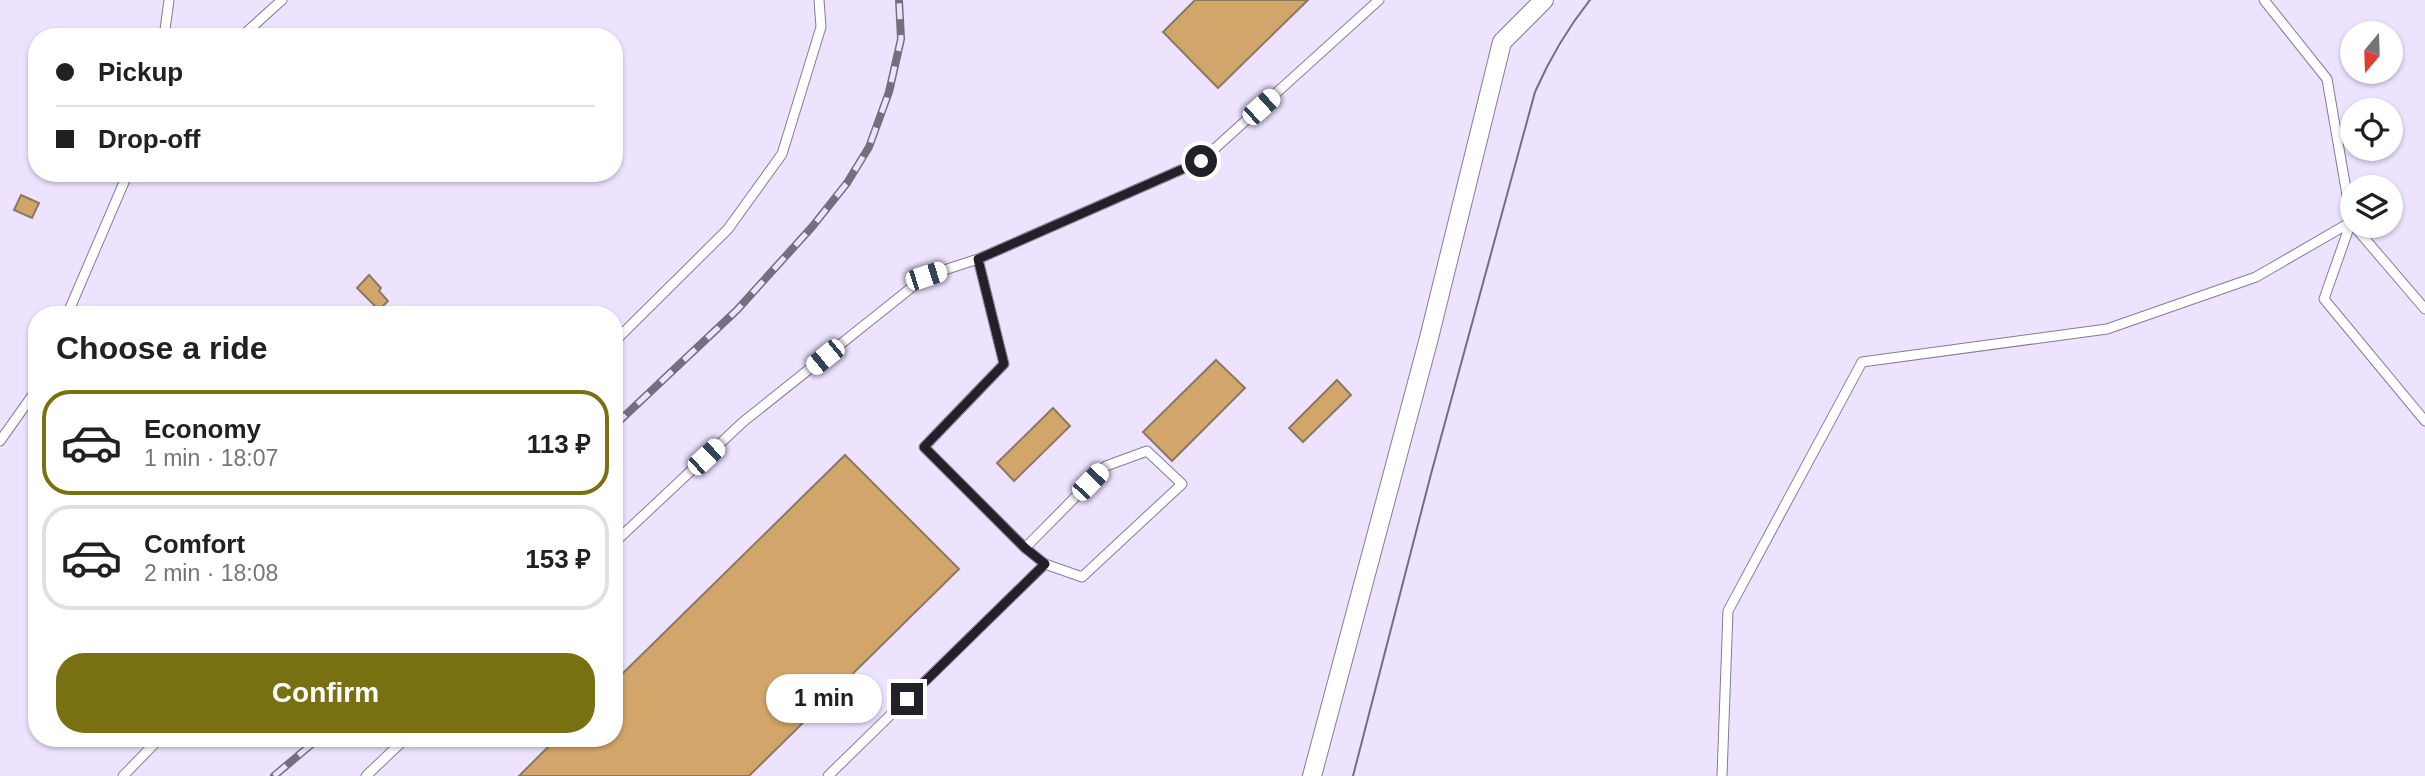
<!DOCTYPE html>
<html lang="en">
<head>
<meta charset="utf-8">
<style>
	body { margin:0; font-family:Helvetica,sans-serif; background:#f2f2f2; color:#202124; height:100vh; display:flex; flex-direction:column; font-size:26px; white-space:nowrap }
	* { box-sizing:border-box; margin:0 }
	p { font-size:23px; color:#757577 }
	.icon { flex:none; width:38px; height:38px; fill:none; stroke:currentColor; stroke-width:2; stroke-linecap:round; stroke-linejoin:round }
	.map { position:relative; flex:1; overflow:hidden }
	.side { position:absolute; left:28px; top:306px; width:595px; height:441px; display:flex; flex-direction:column; background:#fff; border-radius:28px; box-shadow:0 2px 5px #0004 }
	.side>* { flex:none }
	.top-card { position:absolute; left:28px; top:28px; width:595px; height:154px; border-radius:28px; box-shadow:0 2px 5px #0004; display:grid; align-content:center; height:154px; padding:0 28px; background:#fff }
	.needle { width:46px; rotate:199deg }
	.buttons { position:absolute; left:2340px; top:21px; display:grid; gap:14px }
	.buttons a { display:grid; place-items:center; width:63px; height:63px; border-radius:50%; background:#fff; box-shadow:0 2px 5px #0004; font-size:35px }
	.end { position:absolute; width:32px; height:32px; margin:-16px; border:9px solid #24202a; background:#fff; box-shadow:0 0 0 4px #fff }
	.from { border-radius:50% }
	.bubble { position:absolute; height:49px; border-radius:24px; background:#fff; box-shadow:0 2px 5px #0004; font-size:23px; font-weight:700; line-height:49px; text-align:center }
	.car { position:absolute; width:21px; height:42px; margin:-21px -10px; border-radius:9px; box-shadow:0 0 5px 2px #0007; background:linear-gradient(#fff 24%,#345 0 40%,#fff 0 76%,#345 0 86%,#fff 0) }
	.top-card b { display:flex; align-items:center; gap:24px; height:66px; font-size:26px }
	.top-card b+b { border-top:2px solid #e0e0e0 }
	.top-card i { width:18px; height:18px; background:#202124 }
	ul { padding:0; list-style:none }
	li { display:flex; align-items:center; gap:21px; height:105px; margin:0 14px 10px; padding:0 14px; border:4px solid #e0e0e0; border-radius:28px }
	li div { flex:1 }
	li b { display:block; font-size:26px }
	li em { font-style:normal; font-weight:700 }
	li.selected { border-color:#787011 }
	li>.icon { width:63px; height:63px; stroke-width:1.5 }
	h2 { padding:0 28px; font-size:32px; line-height:84px }
	.action { display:flex; gap:14px; margin-top:auto; padding:14px 28px }
	.action a { flex:1; height:80px; border-radius:28px; background:#787011; color:#fff; font-size:28px; font-weight:700; line-height:80px; text-align:center }
	.map>svg:first-child { display:block }
	.building { fill:#d2a56a; stroke:#8a7964; stroke-width:2 }
	.lines { fill:none; stroke-linecap:round; stroke-linejoin:round }
	.lane-casing { stroke:#857c94; stroke-width:11 }
	.street-casing { stroke:#857c94; stroke-width:20 }
	.lane { stroke:#fff; stroke-width:9 }
	.street { stroke:#fff; stroke-width:18 }
	.tram { stroke:#756e7f; stroke-width:2 }
	.rail-casing { stroke:#756e7f; stroke-width:8 }
	.rail { stroke:#ede3fe; stroke-width:5; stroke-dasharray:16; stroke-linecap:butt }
	.route { stroke:#24202a; stroke-width:9 }
</style>
</head>
<body>
<div class="map">
<svg width="2425" height="776" viewBox="0 0 2425 776">
	<rect width="100%" height="100%" fill="#ede3fe"/>
	<!-- building -->
	<path class="building" d="M1195,0H1308L1218,88L1163,32Z
		M21,195L39,203L32,218L14,210Z
		M369,275L381,288L379,291L388,301L379,310L357,288Z
		M1216,360L1245,388L1172,461L1143,432Z
		M1337,380L1351,395L1303,442L1289,428Z
		M1053,408L1070,426L1014,481L997,463Z
		M845,455L959,569L749,776H519L557,738H614V682Z"/>
	<g class="lines">
		<defs>
			<path id="lane" d="M2264,0L2327,79L2352,224
				M164,37L169,0
				M241,37L282,0
				M2351,222L2324,299L2425,421
				M2354,226L2425,309
				M978,259L1004,364L924,447L1025,548L1045,564L1082,577L1182,484L1147,451L1106,466L1025,548
				M67,315L128,173
				M614,342L728,229L782,154L821,27L819,0
				M0,441L32,396L37,385
				M614,543L743,422L926,276L978,259L1201,161L1379,0
				M123,776L160,738
				M366,776L406,738
				M828,776L1045,564
				M1722,776L1728,611L1862,362L2107,329L2256,277L2351,222"/>
			<path id="street" d="M1312,776L1429,338L1502,42L1544,0"/>
		</defs>
		<!-- lane casing -->
		<use href="#lane" class="lane-casing"/>
		<!-- street casing -->
		<use href="#street" class="street-casing"/>
		<!-- lane -->
		<use href="#lane" class="lane"/>
		<!-- street -->
		<use href="#street" class="street"/>
		<!-- tram -->
		<path class="tram" d="M1353,776L1431,474L1535,92C1550,58 1567,29 1590,0"/>
		<defs>
			<path id="rail" d="M614,426L737,310L812,227L847,183L869,147L889,92L901,39L899,0
				M274,776L319,738"/>
		</defs>
		<!-- rail casing -->
		<use href="#rail" class="rail-casing"/>
		<!-- rail -->
		<use href="#rail" class="rail"/>
	</g>
	<g class="lines">
		<!-- route -->
		<path class="route" d="M907,699L1045,564L1025,548L924,447L1004,364L978,259L1201,161"/>
	</g>
</svg>
<div class="buttons">
<a><svg class="needle" viewBox="-14 -14 28 28"><path d="M0-13l5 13h-10z" fill="#e53935"/><path d="M0 13l5-13h-10z" fill="#757577"/></svg></a>
<a><svg class="icon" aria-label="locate" viewBox="0 0 24 24"><circle cx="12" cy="12" r="6"/><path d="M12 2v4M12 18v4M2 12h4M18 12h4"/></svg></a>
<a><svg class="icon" aria-label="layers" viewBox="0 0 24 24"><path d="M12 4l9 5-9 5-9-5zM3 14l9 5 9-5"/></svg></a>
</div>
<i class="end from" style="left:1201px;top:161px"></i>
<i class="end" style="left:907px;top:699px"></i>
<div class="bubble" style="left:766px;top:674px;width:116px">1 min</div>
<i class="car" style="left:1261px;top:107px;rotate:48deg"></i>
<i class="car" style="left:926px;top:276px;rotate:72deg"></i>
<i class="car" style="left:825px;top:357px;rotate:231deg"></i>
<i class="car" style="left:706px;top:457px;rotate:47deg"></i>
<i class="car" style="left:1090px;top:482px;rotate:44deg"></i>
<div class="top-card">
<b><i class="from"></i>Pickup</b>
<b><i></i>Drop-off</b>
</div>
<section class="side">
<h2>Choose a ride</h2>
<ul>
<li class="selected"><svg class="icon" aria-label="car" viewBox="0 0 24 24"><path d="M5 17H2v-5l4-1 3-4h7l3 4 3 1v5h-3M9 17h6M6 11h13"/><circle cx="7" cy="17" r="2"/><circle cx="17" cy="17" r="2"/></svg><div><b>Economy</b><p>1 min · 18:07</p></div><em>113 ₽</em></li>
<li><svg class="icon" aria-label="car" viewBox="0 0 24 24"><path d="M5 17H2v-5l4-1 3-4h7l3 4 3 1v5h-3M9 17h6M6 11h13"/><circle cx="7" cy="17" r="2"/><circle cx="17" cy="17" r="2"/></svg><div><b>Comfort</b><p>2 min · 18:08</p></div><em>153 ₽</em></li>
</ul>
<div class="action"><a>Confirm</a></div>
</section>
</div>
</body>
</html>
